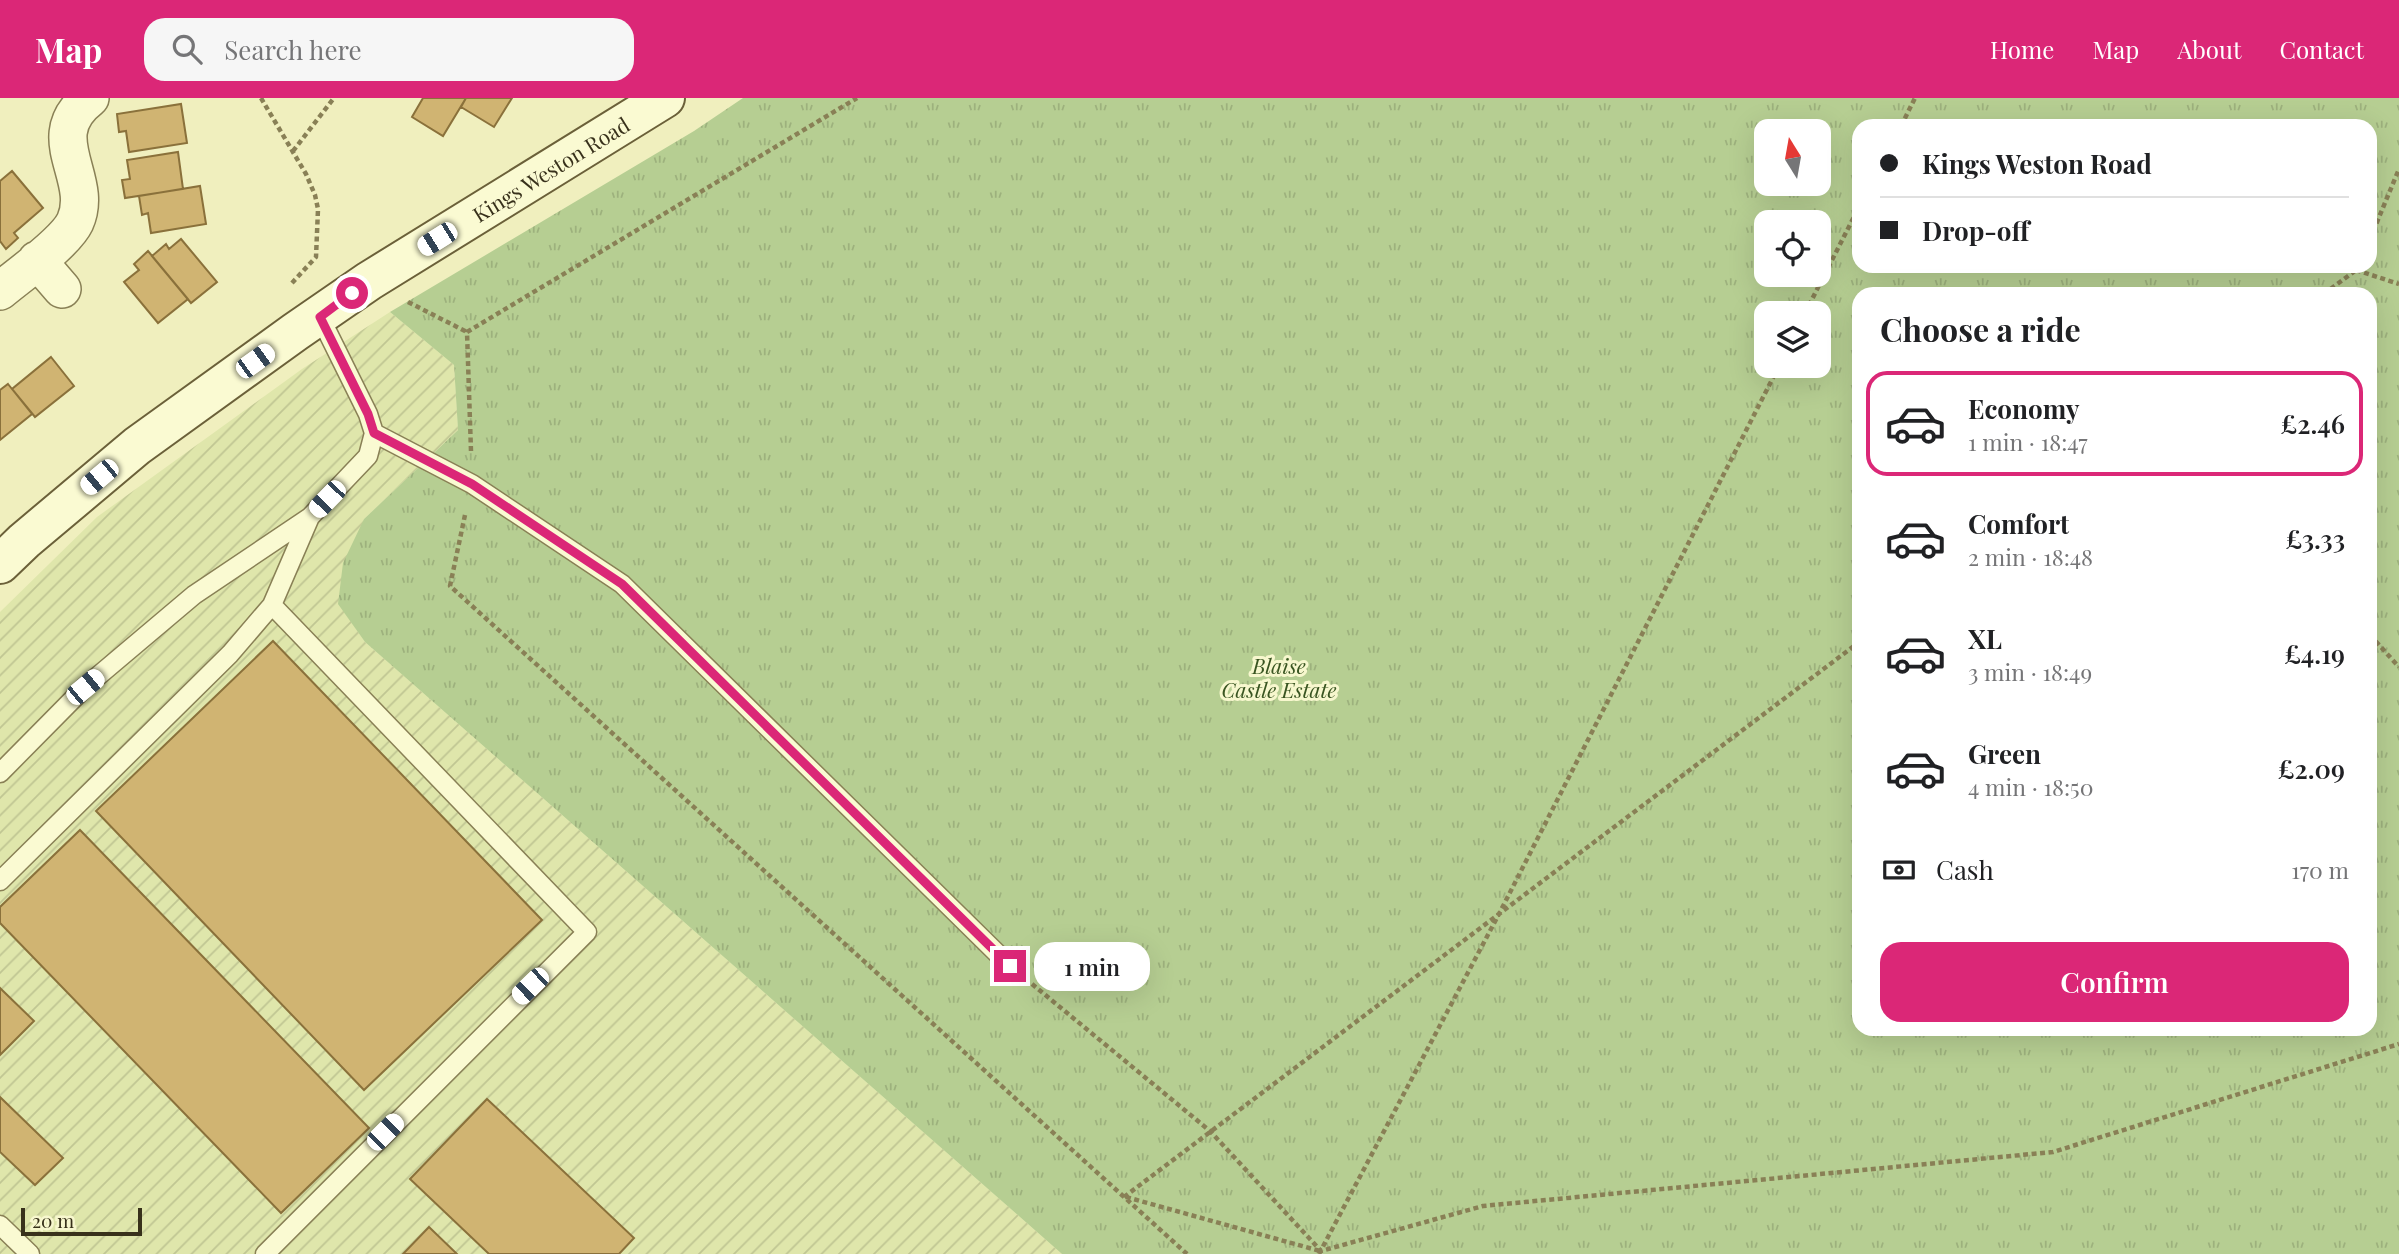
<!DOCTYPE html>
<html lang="en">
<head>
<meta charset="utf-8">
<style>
	body { margin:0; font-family:"Playfair Display",serif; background:#f6f6f6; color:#202124; height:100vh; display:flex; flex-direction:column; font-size:26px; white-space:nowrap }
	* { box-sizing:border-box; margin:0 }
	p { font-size:23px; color:#757577 }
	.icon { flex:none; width:38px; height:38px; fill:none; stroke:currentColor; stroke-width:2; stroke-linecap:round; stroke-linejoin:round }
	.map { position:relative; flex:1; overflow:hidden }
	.drawer { position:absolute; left:1852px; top:189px; width:525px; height:749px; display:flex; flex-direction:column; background:#fff; border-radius:21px; box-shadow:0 7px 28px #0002 }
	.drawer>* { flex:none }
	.hud { position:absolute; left:1852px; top:21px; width:525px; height:154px; border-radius:21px; box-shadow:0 7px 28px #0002; display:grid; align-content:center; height:154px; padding:0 28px; background:#fff }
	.needle { width:46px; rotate:349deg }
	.buttons { position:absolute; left:1754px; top:21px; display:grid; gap:14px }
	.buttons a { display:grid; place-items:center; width:77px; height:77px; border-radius:14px; background:#fff; box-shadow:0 7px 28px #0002; font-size:35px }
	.scale { position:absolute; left:21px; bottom:18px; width:121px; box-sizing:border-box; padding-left:7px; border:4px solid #38311b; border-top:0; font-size:19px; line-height:24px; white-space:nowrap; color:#38311b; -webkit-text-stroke:5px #f7f7ce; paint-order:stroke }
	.end { position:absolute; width:32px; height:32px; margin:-16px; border:9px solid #db2777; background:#fff; box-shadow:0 0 0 4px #fff }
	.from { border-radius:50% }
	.bubble { position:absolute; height:49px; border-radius:21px; background:#fff; box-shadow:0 7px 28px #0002; font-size:23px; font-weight:600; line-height:49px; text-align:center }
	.car { position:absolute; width:21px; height:42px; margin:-21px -10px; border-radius:9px; box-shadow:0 0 5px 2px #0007; background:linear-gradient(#fff 24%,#345 0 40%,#fff 0 76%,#345 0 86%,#fff 0) }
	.hud b { display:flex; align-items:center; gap:24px; height:66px; font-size:26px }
	.hud b+b { border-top:2px solid #e0e0e0 }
	.hud i { width:18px; height:18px; background:#202124 }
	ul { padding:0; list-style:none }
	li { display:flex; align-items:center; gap:21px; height:105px; margin:0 14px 10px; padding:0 14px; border:4px solid transparent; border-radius:21px }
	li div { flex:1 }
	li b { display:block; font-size:26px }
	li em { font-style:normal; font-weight:600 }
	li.current { border-color:#db2777 }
	li>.icon { width:63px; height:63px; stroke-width:1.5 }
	h2 { padding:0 28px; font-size:32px; line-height:84px }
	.pay { display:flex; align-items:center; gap:18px; height:77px; padding:0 28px; font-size:26px }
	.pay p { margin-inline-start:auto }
	.button { display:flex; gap:14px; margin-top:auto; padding:14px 28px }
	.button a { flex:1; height:80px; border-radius:21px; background:#db2777; color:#fff; font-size:28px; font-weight:600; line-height:80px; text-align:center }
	header { display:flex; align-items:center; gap:42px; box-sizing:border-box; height:98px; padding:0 35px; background:#db2777; color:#fff }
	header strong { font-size:33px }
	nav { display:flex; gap:38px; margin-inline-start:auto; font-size:24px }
	.search { width:490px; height:63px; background:#f6f6f6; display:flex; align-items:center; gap:18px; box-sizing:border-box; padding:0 24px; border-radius:21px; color:#757577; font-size:26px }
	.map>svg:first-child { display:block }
	.farmland { fill:url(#farmland-furrows) }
	.park { fill:url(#park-tufts); fill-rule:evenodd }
	.building { fill:#d0b472; stroke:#8a713b; stroke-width:2 }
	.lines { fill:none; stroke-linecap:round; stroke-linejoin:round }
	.service-casing { stroke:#898056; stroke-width:21 }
	.minor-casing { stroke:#898056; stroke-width:40 }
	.secondary-casing { stroke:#6b6039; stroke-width:42 }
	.path { stroke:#898056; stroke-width:4.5; stroke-dasharray:5 3.5; stroke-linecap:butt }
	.service { stroke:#fafad2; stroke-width:18 }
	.minor { stroke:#fafad2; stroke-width:37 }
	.secondary { stroke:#fafad2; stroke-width:38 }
	.route { stroke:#db2777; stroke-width:9 }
	.labels { text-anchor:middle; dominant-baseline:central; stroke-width:6; stroke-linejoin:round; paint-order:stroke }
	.street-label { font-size:21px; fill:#38311b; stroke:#f7f7ce }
	.park-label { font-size:21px; font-style:italic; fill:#395521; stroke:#f7f7ce }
</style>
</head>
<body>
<header>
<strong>Map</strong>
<div class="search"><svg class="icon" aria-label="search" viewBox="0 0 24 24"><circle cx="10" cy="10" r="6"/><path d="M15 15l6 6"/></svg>Search here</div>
<nav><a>Home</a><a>Map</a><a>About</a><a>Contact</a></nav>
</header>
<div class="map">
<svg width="2399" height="1156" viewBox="0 0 2399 1156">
	<defs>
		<pattern id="farmland-furrows" width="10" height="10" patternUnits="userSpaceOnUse" patternTransform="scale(1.75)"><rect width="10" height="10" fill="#dfe6ab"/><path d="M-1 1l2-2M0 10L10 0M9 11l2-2" fill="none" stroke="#c0c693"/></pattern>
		<pattern id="park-tufts" width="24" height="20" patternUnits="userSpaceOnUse" patternTransform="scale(1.75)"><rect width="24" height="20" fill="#b6ce92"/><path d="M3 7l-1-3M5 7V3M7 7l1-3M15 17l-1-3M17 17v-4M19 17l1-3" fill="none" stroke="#9db17d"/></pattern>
	</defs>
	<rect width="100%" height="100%" fill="#f0efbe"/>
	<!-- farmland -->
	<path class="farmland" d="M390,214L454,267L458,332L364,421L339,506L365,544L1062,1156H0V514L97,419L302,271Z"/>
	<!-- park -->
	<path class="park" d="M743,0H2399V1156H1062L365,544L338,506L343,465L364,421L458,332L454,267L390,214L694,33ZM1858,28H2370V168H1858ZM1766,33H1818V86H1766ZM1766,124H1818V177H1766ZM1858,196H2370V931H1858ZM1766,215H1818V268H1766Z"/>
	<!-- building -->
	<path class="building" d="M423,0H466L443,38L412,19Z
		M466,0H512L494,29L461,9Z
		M181,6L187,45L129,54L126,33L119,34L117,16Z
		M178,54L183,91L125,100L122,82L130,81L127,62Z
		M12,73L43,110L14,135L18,140L6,151L0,143V83Z
		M200,88L206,126L151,135L148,115L142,117L139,98Z
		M181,141L217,184L191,205L152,158L166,146L169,151Z
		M148,153L188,201L158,225L124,184L139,172L134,166Z
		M51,259L74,288L35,319L12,291Z
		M8,286L32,316L0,342V292Z
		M273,543L542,822L364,992L96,713Z
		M80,732L369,1030L281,1115L0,825V809Z
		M0,890L34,923L0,957Z
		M0,999L63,1060L35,1087L0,1054Z
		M487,1001L634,1140L619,1156H489L410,1081Z
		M429,1129L457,1156H403Z"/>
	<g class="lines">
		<defs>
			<path id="service" d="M374,335L472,386L622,486L1010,868
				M0,675L85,589L194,497L310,419L368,358L374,335L368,316L320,219
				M0,783L230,556L272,507L310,419
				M0,1127L30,1156
				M265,1156L587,834L272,507"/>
			<path id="minor" d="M37,162L62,191
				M0,193C19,177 65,145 75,124C95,80 39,39 90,0"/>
			<g id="secondary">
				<path id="s1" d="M0,466L24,443L137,348L295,234L369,183L665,0"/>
			</g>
		</defs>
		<!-- service casing -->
		<use href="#service" class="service-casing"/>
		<!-- minor casing -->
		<use href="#minor" class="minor-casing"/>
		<!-- secondary casing -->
		<use href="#secondary" class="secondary-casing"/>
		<!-- path -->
		<path class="path" d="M261,0L306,76L315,97L318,111L316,159L292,185
			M1901,28L1915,0
			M293,53L334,0
			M2370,141L2399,71
			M2356,172L2399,186
			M2324,196L2356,172L2358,168
			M408,204L467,234
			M1805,215L1858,111
			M471,353L467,234L857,0
			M465,417L450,488L1187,1156
			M2370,537L2399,569
			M1032,886L1210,1033L1321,1153L1483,1108L2053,1054L2399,946
			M1124,1099L1858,545
			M1126,1099L1320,1153
			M1319,1156L1500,814L1779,268"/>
		<!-- service -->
		<use href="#service" class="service"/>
		<!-- minor -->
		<use href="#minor" class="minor"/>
		<!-- secondary -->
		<use href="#secondary" class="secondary"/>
	</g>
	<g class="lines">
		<!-- route -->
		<path class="route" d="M352,195L320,219L368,316L374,335L472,386L622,486L1010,868"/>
	</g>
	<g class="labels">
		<!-- street labels -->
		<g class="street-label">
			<text stroke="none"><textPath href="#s1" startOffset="679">Kings Weston Road</textPath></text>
		</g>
		<!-- park labels -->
		<g class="park-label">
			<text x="1279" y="567">Blaise<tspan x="1279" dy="24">Castle Estate</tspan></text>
		</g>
	</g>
</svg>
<div class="buttons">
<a><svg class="needle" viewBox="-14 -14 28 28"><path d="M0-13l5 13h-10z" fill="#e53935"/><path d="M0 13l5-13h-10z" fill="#757577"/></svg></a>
<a><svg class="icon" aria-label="locate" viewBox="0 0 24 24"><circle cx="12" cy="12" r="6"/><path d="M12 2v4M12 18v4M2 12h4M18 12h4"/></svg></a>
<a><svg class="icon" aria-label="layers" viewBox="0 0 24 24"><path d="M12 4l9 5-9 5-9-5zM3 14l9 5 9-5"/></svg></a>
</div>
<div class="scale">20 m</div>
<i class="end from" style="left:352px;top:195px"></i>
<i class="end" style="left:1010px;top:868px"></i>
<div class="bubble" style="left:1034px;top:844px;width:116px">1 min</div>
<i class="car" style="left:437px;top:141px;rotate:238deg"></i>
<i class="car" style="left:255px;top:263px;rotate:54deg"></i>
<i class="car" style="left:99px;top:379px;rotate:230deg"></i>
<i class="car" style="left:327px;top:401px;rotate:224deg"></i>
<i class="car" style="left:85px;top:589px;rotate:50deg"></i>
<i class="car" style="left:530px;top:888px;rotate:226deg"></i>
<i class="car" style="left:385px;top:1034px;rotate:45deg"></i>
<div class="hud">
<b><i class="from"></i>Kings Weston Road</b>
<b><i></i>Drop-off</b>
</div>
<section class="drawer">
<h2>Choose a ride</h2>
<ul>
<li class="current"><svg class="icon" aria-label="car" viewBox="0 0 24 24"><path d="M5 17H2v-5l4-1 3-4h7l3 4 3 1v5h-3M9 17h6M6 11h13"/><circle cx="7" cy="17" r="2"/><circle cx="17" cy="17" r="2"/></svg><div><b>Economy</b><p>1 min · 18:47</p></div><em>£2.46</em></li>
<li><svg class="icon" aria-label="car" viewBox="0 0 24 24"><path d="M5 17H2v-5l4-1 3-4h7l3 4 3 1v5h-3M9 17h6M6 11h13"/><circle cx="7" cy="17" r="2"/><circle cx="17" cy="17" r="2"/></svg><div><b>Comfort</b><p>2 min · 18:48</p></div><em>£3.33</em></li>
<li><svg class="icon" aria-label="car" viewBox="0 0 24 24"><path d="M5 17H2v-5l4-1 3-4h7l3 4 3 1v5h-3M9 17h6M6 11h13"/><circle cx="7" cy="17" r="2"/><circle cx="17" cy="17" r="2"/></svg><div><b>XL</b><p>3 min · 18:49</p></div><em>£4.19</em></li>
<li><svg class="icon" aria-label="car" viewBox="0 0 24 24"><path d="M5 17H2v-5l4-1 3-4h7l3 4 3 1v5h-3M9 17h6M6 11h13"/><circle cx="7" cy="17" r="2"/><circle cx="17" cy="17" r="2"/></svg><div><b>Green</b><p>4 min · 18:50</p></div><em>£2.09</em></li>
</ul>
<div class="pay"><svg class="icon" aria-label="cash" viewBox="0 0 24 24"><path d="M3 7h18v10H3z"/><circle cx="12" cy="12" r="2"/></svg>Cash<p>170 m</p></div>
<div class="button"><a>Confirm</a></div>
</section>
</div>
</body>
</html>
